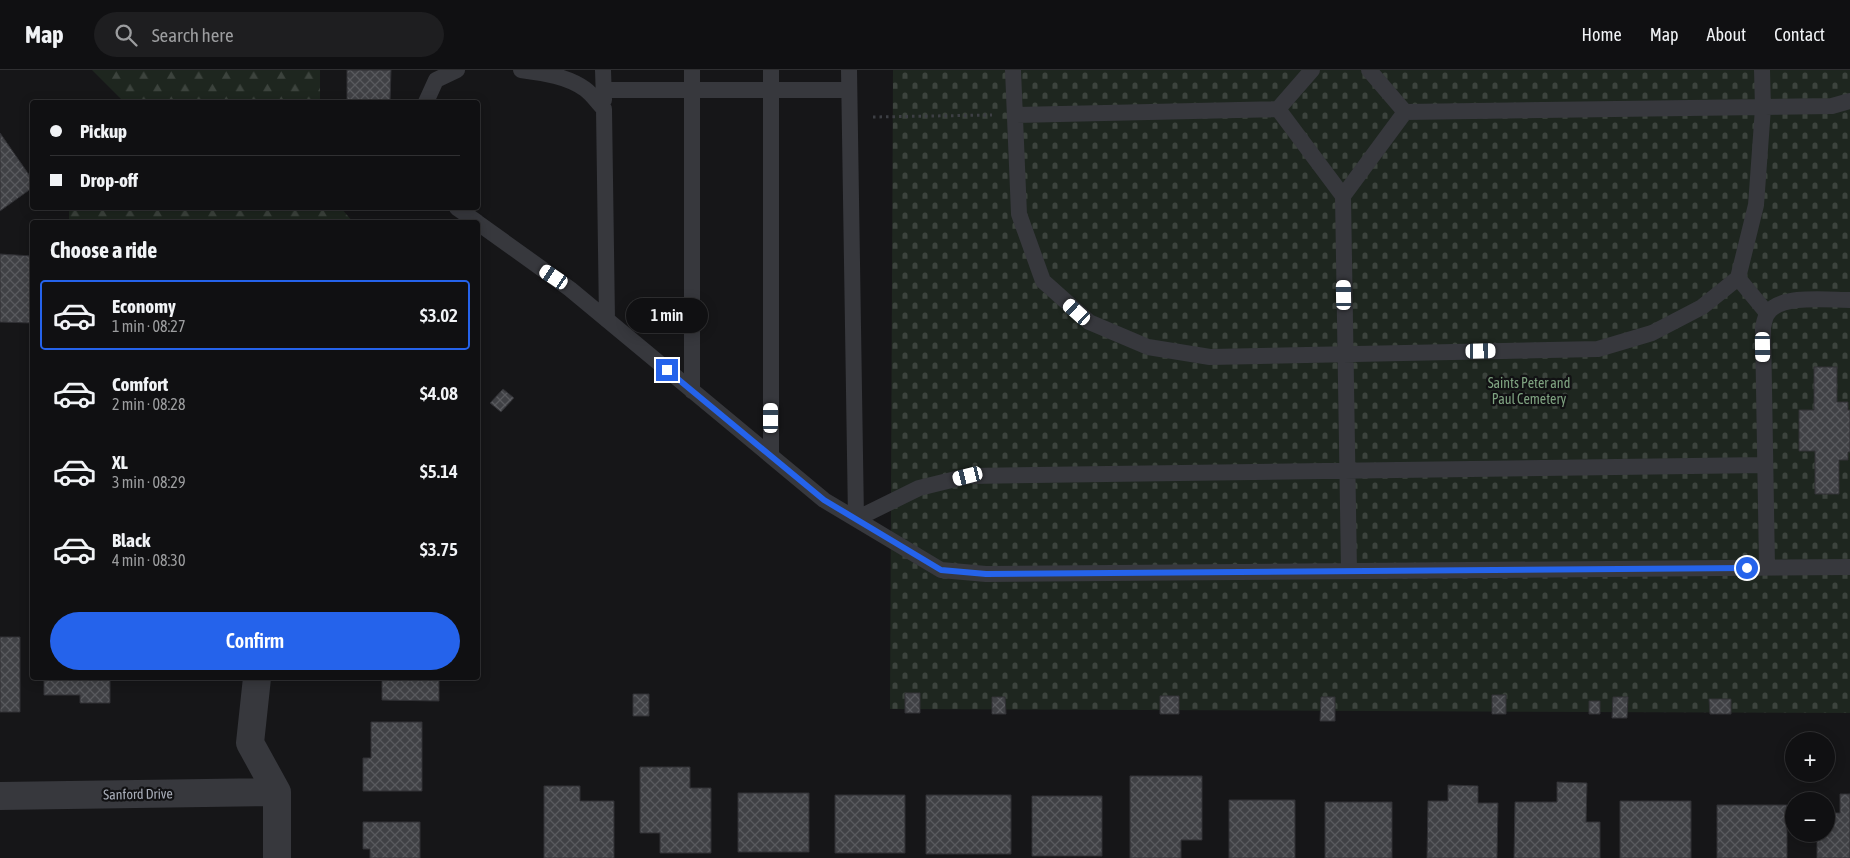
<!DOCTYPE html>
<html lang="en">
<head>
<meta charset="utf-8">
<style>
	body { margin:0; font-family:"Asap Condensed",sans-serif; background:#1e1e20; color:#f1f3f6; height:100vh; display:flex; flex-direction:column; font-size:19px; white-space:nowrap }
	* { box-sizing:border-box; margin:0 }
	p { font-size:16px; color:#9c9d9f }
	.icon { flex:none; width:28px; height:28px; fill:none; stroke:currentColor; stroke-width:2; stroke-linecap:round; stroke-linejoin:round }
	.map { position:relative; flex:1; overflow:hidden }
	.details { position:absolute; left:30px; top:150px; width:450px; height:460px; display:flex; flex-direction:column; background:#101012; border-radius:5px; box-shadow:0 2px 12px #0003,0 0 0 1px #303032 }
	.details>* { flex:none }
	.hud { position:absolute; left:30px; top:30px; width:450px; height:110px; border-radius:5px; box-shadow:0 2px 12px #0003,0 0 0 1px #303032; display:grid; align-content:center; height:110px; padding:0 20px; background:#101012 }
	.fabs { position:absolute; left:1785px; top:662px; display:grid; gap:10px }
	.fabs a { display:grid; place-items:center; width:50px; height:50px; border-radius:50%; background:#101012; box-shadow:0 2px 12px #0003,0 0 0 1px #303032; font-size:25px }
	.end { position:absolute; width:22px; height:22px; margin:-11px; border:6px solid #2563eb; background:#fff; box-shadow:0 0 0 2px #fff }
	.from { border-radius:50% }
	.bubble { position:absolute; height:35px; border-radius:18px; background:#101012; box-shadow:0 2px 12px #0003,0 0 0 1px #303032; font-size:16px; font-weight:600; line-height:35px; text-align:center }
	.car { position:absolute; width:15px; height:30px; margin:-15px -8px; border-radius:6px; box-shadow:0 0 4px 1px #0007; background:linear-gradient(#fff 24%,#345 0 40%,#fff 0 76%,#345 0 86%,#fff 0) }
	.hud b { display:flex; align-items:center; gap:18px; height:48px; font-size:19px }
	.hud b+b { border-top:1px solid #303032 }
	.hud i { width:12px; height:12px; background:#f1f3f6 }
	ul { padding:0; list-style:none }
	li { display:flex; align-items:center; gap:15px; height:70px; margin:0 10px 8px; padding:0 10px; border:2px solid transparent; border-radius:5px }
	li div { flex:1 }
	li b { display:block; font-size:19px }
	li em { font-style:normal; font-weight:600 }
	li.on { border-color:#2563eb }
	li>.icon { width:45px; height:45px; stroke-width:1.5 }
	h2 { padding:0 20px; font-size:22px; line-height:60px }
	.button { display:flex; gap:10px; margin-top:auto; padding:10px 20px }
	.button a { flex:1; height:58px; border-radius:30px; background:#2563eb; color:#fff; font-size:20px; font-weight:600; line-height:58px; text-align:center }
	header { display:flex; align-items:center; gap:30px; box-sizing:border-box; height:70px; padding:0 25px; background:#101012; border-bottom:1px solid #303032 }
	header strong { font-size:24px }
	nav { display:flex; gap:28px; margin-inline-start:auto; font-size:18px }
	.search { width:350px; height:45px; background:#1e1e20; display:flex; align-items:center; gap:12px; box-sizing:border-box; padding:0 18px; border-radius:28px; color:#9c9d9f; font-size:19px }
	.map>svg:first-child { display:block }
	.forest { fill:url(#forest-firs) }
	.cemetery { fill:url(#cemetery-stones) }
	.building { fill:url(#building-cross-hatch); stroke:#303034 }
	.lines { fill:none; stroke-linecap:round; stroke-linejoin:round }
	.path { stroke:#3d3f44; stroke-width:3; stroke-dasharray:2.5 4; stroke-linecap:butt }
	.service { stroke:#37383d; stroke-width:16 }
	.minor { stroke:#37383d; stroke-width:28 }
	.route { stroke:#2563eb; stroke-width:6 }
	.labels { text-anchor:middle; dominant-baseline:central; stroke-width:4.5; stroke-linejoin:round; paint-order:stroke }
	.park-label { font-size:14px; fill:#7fa381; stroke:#111113 }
	.street-label { font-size:14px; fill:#a8adb8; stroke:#111113 }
</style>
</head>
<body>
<header>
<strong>Map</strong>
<div class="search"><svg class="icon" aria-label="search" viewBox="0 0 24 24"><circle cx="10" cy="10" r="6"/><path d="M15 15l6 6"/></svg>Search here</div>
<nav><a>Home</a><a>Map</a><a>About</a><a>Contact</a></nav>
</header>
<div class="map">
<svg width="1850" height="788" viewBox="0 0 1850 788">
	<defs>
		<pattern id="forest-firs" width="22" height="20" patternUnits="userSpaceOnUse" patternTransform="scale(1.25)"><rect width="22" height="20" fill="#1e261f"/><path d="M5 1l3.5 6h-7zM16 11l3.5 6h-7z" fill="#3c433d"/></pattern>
		<pattern id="cemetery-stones" width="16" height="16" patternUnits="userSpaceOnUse" patternTransform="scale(1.25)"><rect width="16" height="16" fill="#1e261f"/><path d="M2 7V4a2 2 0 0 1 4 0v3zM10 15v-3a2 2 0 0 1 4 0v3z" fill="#3c433d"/></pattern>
		<pattern id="building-cross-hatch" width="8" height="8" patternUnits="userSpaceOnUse" patternTransform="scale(1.25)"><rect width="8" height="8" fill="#404145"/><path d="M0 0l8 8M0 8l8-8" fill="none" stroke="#595a5e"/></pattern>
	</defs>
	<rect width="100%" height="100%" fill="#161618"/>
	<!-- forest -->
	<path class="forest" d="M92,0H320V32H124Z
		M69,138H341L353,152H69Z"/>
	<!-- cemetery -->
	<path class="cemetery" d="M893,0H1850V643L890,639Z"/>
	<!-- building -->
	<path class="building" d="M347,0H391L390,32H347Z
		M0,63L32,109V118L0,141Z
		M0,184L32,186L31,253L0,252Z
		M1814,297H1837V332H1848V340H1850V382H1848V390H1839V424H1815V381H1799V340H1814Z
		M503,319L514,328L501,342L490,333Z
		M0,567H20V642H0Z
		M44,608H110V633H80V625H44Z
		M382,608H439V631L382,630Z
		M905,623H920V643H905Z
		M633,624H649V646H633Z
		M1492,625H1506V644H1492Z
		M1160,626H1179V644H1160Z
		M992,627H1005L1006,644H992Z
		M1321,627H1335V651H1320Z
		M1613,627H1628L1627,648H1612Z
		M1709,629H1731V644H1710Z
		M1589,631H1600V644H1589Z
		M371,652H422V721H363V688H371Z
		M640,697H690V718H711V783H660V763H640Z
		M1130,706H1202V770H1181V788H1130Z
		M1557,712L1587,713L1586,752H1600V788H1514L1515,732H1557Z
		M1448,715L1478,716V733H1498L1497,788H1427L1428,731H1448Z
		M544,716H580V731H614V788H544Z
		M738,723H809V782H738Z
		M1840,724H1850V788H1817V764H1826V743H1840Z
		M835,725H905V783H835Z
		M926,725H1011V784H926Z
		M1032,726H1102V786H1032Z
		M1229,730H1295V788H1229Z
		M1620,731H1691V788H1620Z
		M1325,732H1392V788H1325Z
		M1717,735H1787V788H1717Z
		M363,752H420V788H370V779H363Z"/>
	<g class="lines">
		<!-- path -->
		<path class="path" d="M873,47L992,45"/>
		<!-- service -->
		<path class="service" d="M521,0C543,3 567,6 585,19C592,24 598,33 604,39L607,250
			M603,0L604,30
			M692,0V321
			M771,0V386
			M849,0L856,449L919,418L968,406L1765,395
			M1013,0L1019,144L1043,211L1089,252L1148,277L1210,287L1598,279L1652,263L1702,237L1738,208L1756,135L1763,38L1762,0
			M604,20H849
			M426,32L436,10L457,0
			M1278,39L1343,126L1349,501
			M1405,42L1832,36L1850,31
			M1015,45L1278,39L1312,0
			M1343,126L1405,42L1369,0
			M457,138L477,152
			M478,153L570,219L824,430L941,500L986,504L1850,497
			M1738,208L1767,243
			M1767,497L1763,258C1764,253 1765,246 1768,243C1780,224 1829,230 1850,230"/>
		<!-- minor -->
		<path class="minor" d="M257,608L250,673L277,722V788
			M0,726L277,722"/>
	</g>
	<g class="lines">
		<!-- route -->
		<path class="route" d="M667,300L824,430L941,500L986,504L1747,498"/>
	</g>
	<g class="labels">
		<!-- park labels -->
		<g class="park-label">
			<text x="1529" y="313">Saints Peter and<tspan x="1529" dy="16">Paul Cemetery</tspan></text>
		</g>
		<!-- street labels -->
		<g class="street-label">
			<text transform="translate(138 724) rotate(-1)">Sanford Drive</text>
		</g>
	</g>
</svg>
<div class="fabs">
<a>+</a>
<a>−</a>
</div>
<i class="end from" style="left:1747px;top:498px"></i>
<i class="end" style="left:667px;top:300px"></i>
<div class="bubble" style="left:626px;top:228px;width:82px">1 min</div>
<i class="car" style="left:554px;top:207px;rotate:304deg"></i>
<i class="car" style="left:1344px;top:225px;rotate:359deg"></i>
<i class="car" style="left:1077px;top:242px;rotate:312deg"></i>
<i class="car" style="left:1763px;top:277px;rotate:179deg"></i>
<i class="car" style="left:1481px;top:281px;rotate:89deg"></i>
<i class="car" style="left:771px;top:348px;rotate:0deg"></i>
<i class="car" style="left:968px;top:406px;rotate:256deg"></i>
<div class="hud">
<b><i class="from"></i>Pickup</b>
<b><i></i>Drop-off</b>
</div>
<section class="details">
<h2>Choose a ride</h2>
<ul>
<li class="on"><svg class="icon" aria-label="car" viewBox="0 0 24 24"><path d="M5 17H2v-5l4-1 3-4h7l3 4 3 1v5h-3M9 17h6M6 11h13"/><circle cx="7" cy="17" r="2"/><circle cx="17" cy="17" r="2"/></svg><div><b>Economy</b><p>1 min · 08:27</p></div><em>$3.02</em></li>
<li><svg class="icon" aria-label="car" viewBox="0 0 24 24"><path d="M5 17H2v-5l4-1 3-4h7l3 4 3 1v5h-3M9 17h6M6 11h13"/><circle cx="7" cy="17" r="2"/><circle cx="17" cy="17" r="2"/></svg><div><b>Comfort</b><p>2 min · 08:28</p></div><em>$4.08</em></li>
<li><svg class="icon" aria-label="car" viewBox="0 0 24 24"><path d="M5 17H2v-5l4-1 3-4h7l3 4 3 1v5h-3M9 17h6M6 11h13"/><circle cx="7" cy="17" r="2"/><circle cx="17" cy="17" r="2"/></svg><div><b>XL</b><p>3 min · 08:29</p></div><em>$5.14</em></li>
<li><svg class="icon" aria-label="car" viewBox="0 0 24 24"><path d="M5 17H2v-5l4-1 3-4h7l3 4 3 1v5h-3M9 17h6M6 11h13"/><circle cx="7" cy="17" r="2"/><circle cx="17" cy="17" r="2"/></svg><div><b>Black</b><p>4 min · 08:30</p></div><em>$3.75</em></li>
</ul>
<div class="button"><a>Confirm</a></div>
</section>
</div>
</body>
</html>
